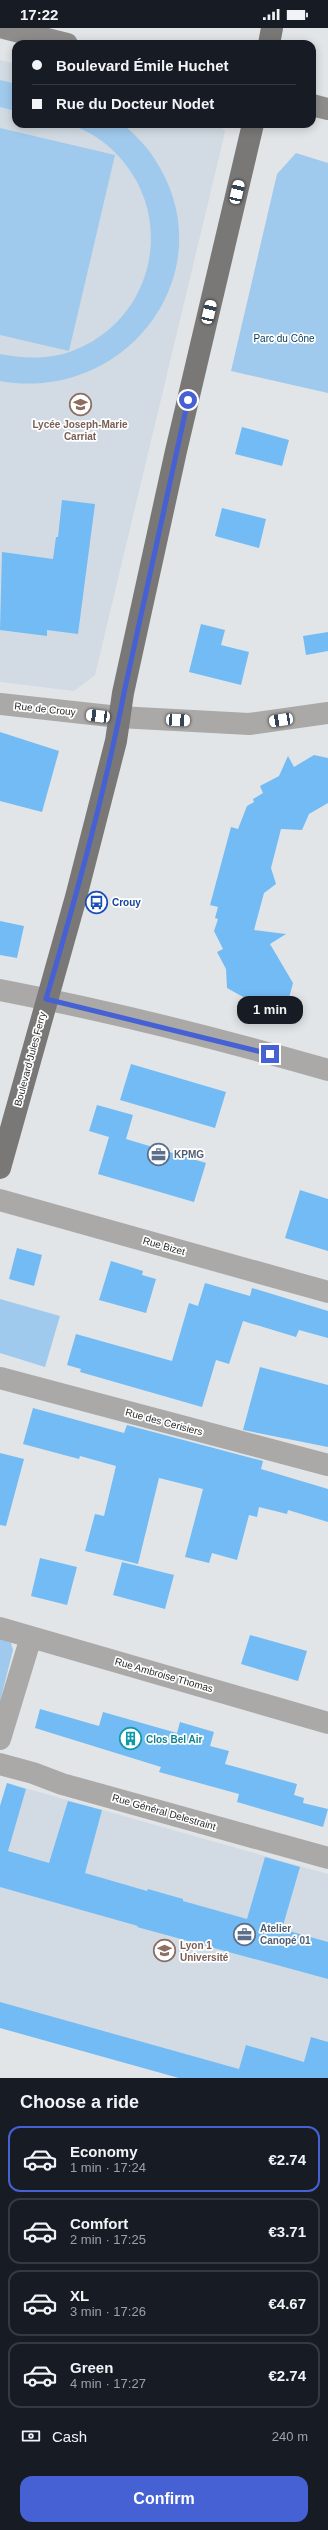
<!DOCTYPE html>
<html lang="en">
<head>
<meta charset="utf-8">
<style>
	body { margin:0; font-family:Arial,sans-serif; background:#242831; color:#f1f3f6; height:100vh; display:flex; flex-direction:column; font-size:15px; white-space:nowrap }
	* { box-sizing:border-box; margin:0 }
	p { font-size:13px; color:#9ea1a6 }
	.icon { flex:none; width:22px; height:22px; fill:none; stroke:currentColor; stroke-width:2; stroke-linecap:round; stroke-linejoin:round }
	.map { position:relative; height:2050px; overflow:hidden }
	.drawer { display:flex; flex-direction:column; background:#171b24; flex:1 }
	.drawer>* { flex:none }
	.hud { position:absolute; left:12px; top:12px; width:304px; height:88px; border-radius:12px; box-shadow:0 2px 10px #0003; display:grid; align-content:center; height:88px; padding:0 20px; background:#171b24 }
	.end { position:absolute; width:18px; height:18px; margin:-9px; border:5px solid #4561d4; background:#fff; box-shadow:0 0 0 2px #fff }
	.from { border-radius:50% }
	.bubble { position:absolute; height:28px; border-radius:12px; background:#171b24; box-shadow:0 2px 10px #0003; font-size:13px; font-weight:600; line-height:28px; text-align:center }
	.car { position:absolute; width:12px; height:24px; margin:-12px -6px; border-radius:5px; box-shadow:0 0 3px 1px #0007; background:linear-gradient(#fff 24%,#345 0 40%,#fff 0 76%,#345 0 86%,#fff 0) }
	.hud b { display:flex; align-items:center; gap:14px; height:38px; font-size:15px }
	.hud b+b { border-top:1px solid #363941 }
	.hud i { width:10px; height:10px; background:#f1f3f6 }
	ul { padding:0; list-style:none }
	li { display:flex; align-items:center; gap:12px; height:66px; margin:0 8px 6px; padding:0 12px; border:2px solid #363941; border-radius:12px }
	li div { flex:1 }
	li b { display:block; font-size:15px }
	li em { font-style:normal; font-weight:600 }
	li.active { border-color:#4561d4 }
	li>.icon { width:36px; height:36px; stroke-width:1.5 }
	h2 { padding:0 20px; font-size:18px; line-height:48px }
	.pay { display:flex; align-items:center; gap:10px; height:44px; padding:0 20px; font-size:15px }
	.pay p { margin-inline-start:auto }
	.cta { display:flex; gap:8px; margin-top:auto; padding:8px 20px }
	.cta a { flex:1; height:46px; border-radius:12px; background:#4561d4; color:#fff; font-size:16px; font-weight:600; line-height:46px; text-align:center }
	.status { display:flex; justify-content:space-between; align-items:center; height:28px; padding:0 20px; background:#171b24; direction:ltr }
	.status svg { height:11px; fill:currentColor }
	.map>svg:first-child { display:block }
	.built { fill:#d2dbe3 }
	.green { fill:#a0caed }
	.building { fill:#73bbf5 }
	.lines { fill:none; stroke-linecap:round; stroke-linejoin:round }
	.street { stroke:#aaa9a8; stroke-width:22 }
	.secondary { stroke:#8e8d8b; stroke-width:22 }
	.primary { stroke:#7a7876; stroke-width:22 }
	.route { stroke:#4561d4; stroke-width:5 }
	.labels { text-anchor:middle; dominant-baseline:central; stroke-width:3.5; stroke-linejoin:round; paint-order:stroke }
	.park-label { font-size:10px; fill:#00395d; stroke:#fff }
	.education-label { font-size:10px; font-weight:bold; fill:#785e54; stroke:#fff }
	.street-label { font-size:10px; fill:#27292a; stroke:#fff }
	.transit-label { font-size:10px; font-weight:bold; fill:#164399; stroke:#fff; text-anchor:start }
	.service-label { font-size:10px; font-weight:bold; fill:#4e5e75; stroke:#fff; text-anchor:start }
	.culture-label { font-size:10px; font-weight:bold; fill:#0d838f; stroke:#fff; text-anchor:start }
</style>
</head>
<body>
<div class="status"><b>17:22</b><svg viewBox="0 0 49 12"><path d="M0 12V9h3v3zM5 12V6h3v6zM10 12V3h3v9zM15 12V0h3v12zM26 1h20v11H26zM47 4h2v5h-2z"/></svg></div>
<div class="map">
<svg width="328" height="2050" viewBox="0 0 328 2050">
	<rect width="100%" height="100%" fill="#e1e5e7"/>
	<!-- built -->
	<path class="built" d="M0,32L16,36V96H219L225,104L95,647L74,663L0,654Z
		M7,1755L328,1846V2050H179L0,2000V1778Z"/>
	<!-- green -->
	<path class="green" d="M0,52L16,56V83L0,79Z
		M67,96H123C134,106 146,117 154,130C228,241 128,376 0,353V326C26,331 52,332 77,321C150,291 174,199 126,137C112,118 90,102 67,96Z
		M0,100L115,127L69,323L0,307Z
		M296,125L328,135V365L231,343L277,146Z
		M0,1271L60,1288L45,1339L0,1325Z
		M0,1609L10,1611L13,1622L0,1674Z"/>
	<!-- building -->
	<path class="building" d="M242,399L289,412L282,438L235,426Z
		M62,472L95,476L78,606L47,602V608L0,602L2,524L53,531L56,509H58Z
		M222,480L266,491L259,520L215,508Z
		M201,596L225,602L221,617L249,624L241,657L189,644Z
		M328,604V623L306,627L303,608Z
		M0,704L59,723L42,784L0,773Z
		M314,727L328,730V775L309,786L302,802L281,801L271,840L276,856L264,865L254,902L286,906L270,916L293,955L284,989L250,980L245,970L227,960L226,941L217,924L223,921L214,903L218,891L215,890L218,879L210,877L231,799L238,801L247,778L254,774L253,771L263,765L260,758L279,748L288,728L294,739Z
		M0,893L24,898L17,930L0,927Z
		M131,1036L226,1064L215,1100L120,1072Z
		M97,1077L133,1087L126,1111L206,1135L194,1174L98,1146L109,1109L89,1103Z
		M300,1162L328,1171V1223L285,1210Z
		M17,1220L42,1227L34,1258L9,1251Z
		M111,1233L143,1243L142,1247L156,1251L146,1285L99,1272Z
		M205,1255L250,1268L252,1260L328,1283V1310L299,1302L296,1309L243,1293L229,1336L216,1332L202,1379L80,1344L81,1341L67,1337L76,1306L172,1333L189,1275L198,1278Z
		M260,1339L328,1357V1419L243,1402Z
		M33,1380L124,1405L127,1397L263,1433L261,1441L328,1461V1494L288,1482L287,1486L259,1479L257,1489L249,1487L237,1532L212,1525L209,1535L185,1529L203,1461L159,1450L138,1536L85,1523L95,1486L104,1488L116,1438L80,1428L79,1431L23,1416Z
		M0,1425L24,1431L6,1498L0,1497Z
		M40,1530L77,1539L67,1577L31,1568Z
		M122,1534L174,1547L165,1581L113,1567Z
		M250,1607L307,1623L298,1653L241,1636Z
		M40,1681L99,1698L103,1684L177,1705L180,1694L214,1704L210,1718L229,1723L225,1736L297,1756L294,1767L304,1770L303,1775L328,1781L323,1799L237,1774L239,1766L159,1744L161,1739L35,1700Z
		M7,1755L26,1761L8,1823L49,1835L68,1773L102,1782L85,1845L147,1863L148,1861L183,1871V1873L247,1891L265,1829L300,1839L282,1901L328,1914V1951L137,1899L138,1898L0,1859V1778Z
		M0,1974L239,2041L246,2017L304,2034L311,2009L328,2014V2050H179L0,2000Z"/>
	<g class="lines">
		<!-- street -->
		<path class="street" d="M0,676L119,689L249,696L328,685
			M0,962C110,983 220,1011 328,1042
			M0,1172L328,1264
			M0,1350L328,1437
			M0,1600L328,1695
			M0,1711L31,1609
			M0,1736L33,1745L62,1756L328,1830"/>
		<!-- secondary -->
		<path class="secondary" d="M4,0L67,16
			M312,77L328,81"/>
		<!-- primary -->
		<path class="primary" d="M269,16L272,0
			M0,1140L76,869L116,713L123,665L176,423L253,96"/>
	</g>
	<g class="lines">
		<!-- route -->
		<path class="route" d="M188,372L124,665C104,768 76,870 46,971L270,1026"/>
	</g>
	<!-- icons -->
	<defs>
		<symbol id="school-ring" viewBox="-11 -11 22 22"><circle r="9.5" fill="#fff" stroke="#8d6e63" stroke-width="1.5"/><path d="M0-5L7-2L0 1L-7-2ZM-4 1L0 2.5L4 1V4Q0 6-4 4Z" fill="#8d6e63"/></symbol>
		<symbol id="bus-ring" viewBox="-11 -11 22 22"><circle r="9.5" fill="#fff" stroke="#1a4fb4" stroke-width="1.5"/><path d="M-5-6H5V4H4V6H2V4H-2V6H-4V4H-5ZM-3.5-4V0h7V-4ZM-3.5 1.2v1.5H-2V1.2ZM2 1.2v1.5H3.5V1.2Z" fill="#1a4fb4"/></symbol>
		<symbol id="office-ring" viewBox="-11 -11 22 22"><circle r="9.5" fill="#fff" stroke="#5c6f8a" stroke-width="1.5"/><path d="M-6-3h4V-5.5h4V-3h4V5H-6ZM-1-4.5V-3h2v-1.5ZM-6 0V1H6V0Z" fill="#5c6f8a"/></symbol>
		<symbol id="building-ring" viewBox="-11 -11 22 22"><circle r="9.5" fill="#fff" stroke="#0f9aa8" stroke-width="1.5"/><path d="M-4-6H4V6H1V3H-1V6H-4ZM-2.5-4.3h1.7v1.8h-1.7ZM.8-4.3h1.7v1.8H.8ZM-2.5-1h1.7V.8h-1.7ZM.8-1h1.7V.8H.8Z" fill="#0f9aa8"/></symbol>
		<symbol id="university-ring" viewBox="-11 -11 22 22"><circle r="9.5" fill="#fff" stroke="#8d6e63" stroke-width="1.5"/><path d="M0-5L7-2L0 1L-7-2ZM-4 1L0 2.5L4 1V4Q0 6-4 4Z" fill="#8d6e63"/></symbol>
	</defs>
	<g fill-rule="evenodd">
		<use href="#school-ring" x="68" y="364" width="25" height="25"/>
		<use href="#bus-ring" x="84" y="862" width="25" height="25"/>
		<use href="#office-ring" x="146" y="1114" width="25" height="25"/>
		<use href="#building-ring" x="118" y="1698" width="25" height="25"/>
		<use href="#office-ring" x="232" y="1894" width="25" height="25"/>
		<use href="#university-ring" x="152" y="1910" width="25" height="25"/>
	</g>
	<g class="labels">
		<!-- park labels -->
		<g class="park-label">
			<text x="284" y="310">Parc du Cône</text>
		</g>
		<!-- education labels -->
		<g class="education-label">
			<text x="80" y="396">Lycée Joseph-Marie<tspan x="80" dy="12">Carriat</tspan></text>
			<text x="180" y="1917" text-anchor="start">Lyon 1<tspan x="180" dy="12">Université</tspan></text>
		</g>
		<!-- street labels -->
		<g class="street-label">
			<text transform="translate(45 681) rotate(6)">Rue de Crouy</text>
			<text transform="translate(30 1031) rotate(-75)">Boulevard Jules Ferry</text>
			<text transform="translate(164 1218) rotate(16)">Rue Bizet</text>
			<text transform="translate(164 1394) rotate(15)">Rue des Cerisiers</text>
			<text transform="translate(164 1647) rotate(16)">Rue Ambroise Thomas</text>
			<text transform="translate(164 1784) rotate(16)">Rue Général Delestraint</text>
		</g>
		<!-- transit labels -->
		<g class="transit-label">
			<text x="112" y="874">Crouy</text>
		</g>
		<!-- service labels -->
		<g class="service-label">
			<text x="174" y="1126">KPMG</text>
			<text x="260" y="1900">Atelier<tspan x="260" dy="12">Canopé 01</tspan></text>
		</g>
		<!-- culture labels -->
		<g class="culture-label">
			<text x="146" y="1711">Clos Bel Air</text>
		</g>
	</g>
</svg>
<i class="end from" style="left:188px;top:372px"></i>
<i class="end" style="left:270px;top:1026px"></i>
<div class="bubble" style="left:237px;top:968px;width:66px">1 min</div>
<i class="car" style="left:237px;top:164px;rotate:13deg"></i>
<i class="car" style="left:209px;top:284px;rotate:13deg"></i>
<i class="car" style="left:98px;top:688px;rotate:277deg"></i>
<i class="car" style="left:178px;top:692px;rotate:93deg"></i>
<i class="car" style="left:281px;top:692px;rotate:261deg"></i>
<div class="hud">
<b><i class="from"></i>Boulevard Émile Huchet</b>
<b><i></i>Rue du Docteur Nodet</b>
</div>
</div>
<section class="drawer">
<h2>Choose a ride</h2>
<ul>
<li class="active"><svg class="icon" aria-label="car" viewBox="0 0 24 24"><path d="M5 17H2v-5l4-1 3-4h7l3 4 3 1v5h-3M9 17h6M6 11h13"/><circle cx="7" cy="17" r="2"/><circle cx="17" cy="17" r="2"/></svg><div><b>Economy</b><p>1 min · 17:24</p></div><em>€2.74</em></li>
<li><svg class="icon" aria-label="car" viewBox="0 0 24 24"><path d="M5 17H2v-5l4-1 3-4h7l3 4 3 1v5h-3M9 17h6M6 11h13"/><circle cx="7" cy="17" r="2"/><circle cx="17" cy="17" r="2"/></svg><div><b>Comfort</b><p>2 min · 17:25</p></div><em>€3.71</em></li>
<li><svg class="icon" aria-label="car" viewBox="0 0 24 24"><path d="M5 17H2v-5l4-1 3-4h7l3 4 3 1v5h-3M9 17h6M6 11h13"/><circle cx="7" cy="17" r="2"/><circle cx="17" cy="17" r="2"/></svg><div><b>XL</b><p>3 min · 17:26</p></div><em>€4.67</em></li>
<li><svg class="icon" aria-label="car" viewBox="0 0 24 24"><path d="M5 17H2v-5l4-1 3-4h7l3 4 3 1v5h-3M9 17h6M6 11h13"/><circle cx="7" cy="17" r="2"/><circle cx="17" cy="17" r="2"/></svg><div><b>Green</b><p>4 min · 17:27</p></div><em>€2.74</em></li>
</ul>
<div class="pay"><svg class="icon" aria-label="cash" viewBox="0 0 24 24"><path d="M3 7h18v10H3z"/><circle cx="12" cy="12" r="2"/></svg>Cash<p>240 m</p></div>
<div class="cta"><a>Confirm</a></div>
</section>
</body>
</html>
